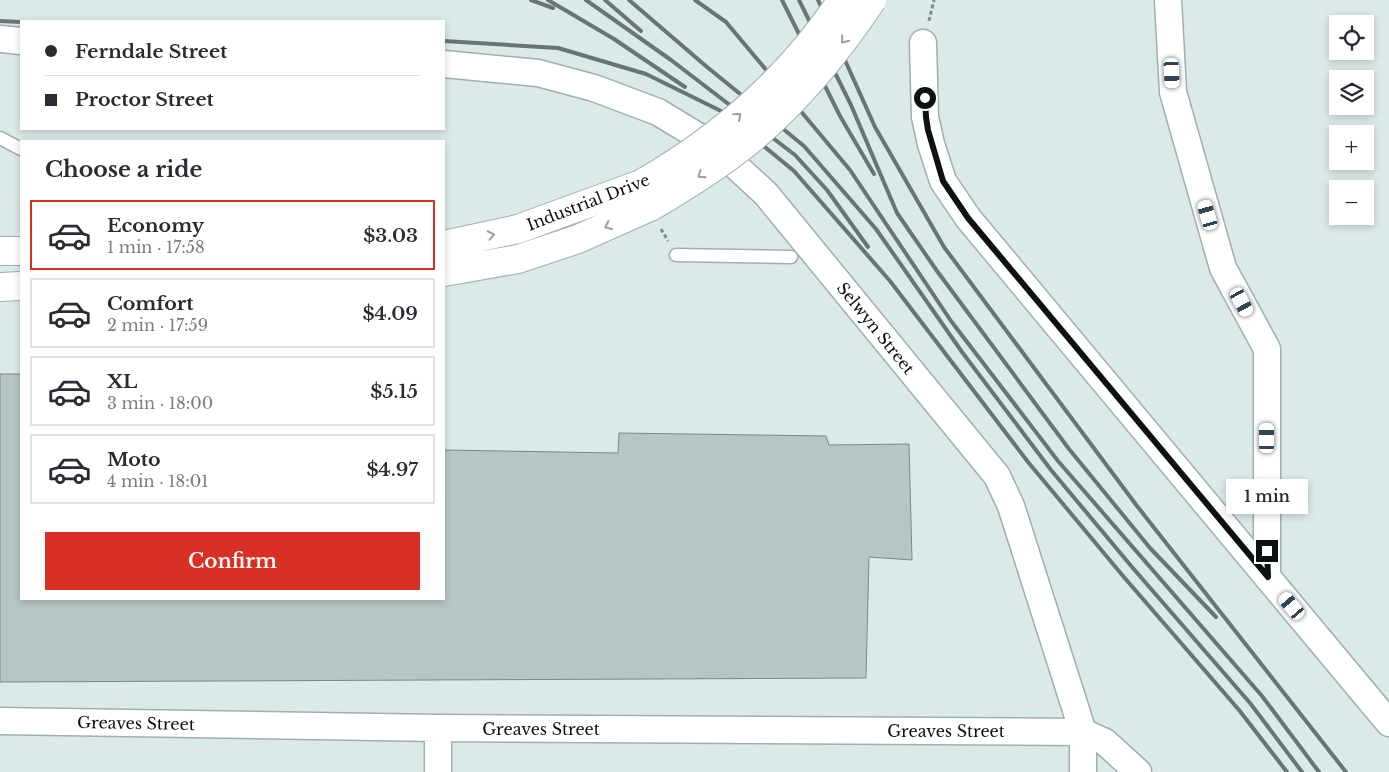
<!DOCTYPE html>
<html lang="en">
<head>
<meta charset="utf-8">
<style>
	body { margin:0; font-family:"Libre Baskerville",serif; background:#f7f7f7; color:#2b2b33; height:100vh; display:flex; flex-direction:column; font-size:19px; white-space:nowrap }
	* { box-sizing:border-box; margin:0 }
	p { font-size:16px; color:#7c7c81 }
	.icon { flex:none; width:28px; height:28px; fill:none; stroke:currentColor; stroke-width:2; stroke-linecap:round; stroke-linejoin:round }
	.map { position:relative; flex:1; overflow:hidden }
	.sheet { position:absolute; left:20px; top:140px; width:425px; height:460px; display:flex; flex-direction:column; background:#fff; border-radius:0px; box-shadow:0 2px 8px #0003 }
	.sheet>* { flex:none }
	.guide { position:absolute; left:20px; top:20px; width:425px; height:110px; border-radius:0px; box-shadow:0 2px 8px #0003; display:grid; align-content:center; height:110px; padding:0 25px; background:#fff }
	.fabs { position:absolute; left:1329px; top:15px; display:grid; gap:10px }
	.fabs a { display:grid; place-items:center; width:45px; height:45px; border-radius:0px; background:#fff; box-shadow:0 2px 8px #0003; font-size:25px }
	.end { position:absolute; width:22px; height:22px; margin:-11px; border:6px solid #0c1211; background:#fff; box-shadow:0 0 0 2px #fff }
	.from { border-radius:50% }
	.bubble { position:absolute; height:35px; border-radius:0px; background:#fff; box-shadow:0 2px 8px #0003; font-size:16px; font-weight:600; line-height:35px; text-align:center }
	.car { position:absolute; width:15px; height:30px; margin:-15px -8px; border-radius:6px; box-shadow:0 0 4px 1px #0007; background:linear-gradient(#fff 24%,#345 0 40%,#fff 0 76%,#345 0 86%,#fff 0) }
	.guide b { display:flex; align-items:center; gap:18px; height:48px; font-size:19px }
	.guide b+b { border-top:1px solid #e1e1e2 }
	.guide i { width:12px; height:12px; background:#2b2b33 }
	ul { padding:0; list-style:none }
	li { display:flex; align-items:center; gap:15px; height:70px; margin:0 10px 8px; padding:0 15px; border:2px solid #e1e1e2; border-radius:0px }
	li div { flex:1 }
	li b { display:block; font-size:19px }
	li em { font-style:normal; font-weight:600 }
	li.active { border-color:#d93025 }
	li>.icon { width:45px; height:45px; stroke-width:1.5 }
	h2 { padding:0 25px; font-size:22px; line-height:60px }
	.primary-button { display:flex; gap:10px; margin-top:auto; padding:10px 25px }
	.primary-button a { flex:1; height:58px; border-radius:0px; background:#d93025; color:#fff; font-size:20px; font-weight:600; line-height:58px; text-align:center }
	.map>svg:first-child { display:block }
	.building { fill:#b6c6c4; stroke:#7b8a89 }
	.lines { fill:none; stroke-linecap:round; stroke-linejoin:round }
	.service-casing { stroke:#a0b0ae; stroke-width:15 }
	.minor-casing { stroke:#a0b0ae; stroke-width:29 }
	.trunk-casing { stroke:#a0b0ae; stroke-width:30 }
	.path { stroke:#808c8a; stroke-width:3; stroke-dasharray:4 2.5; stroke-linecap:butt }
	.service { stroke:#fff; stroke-width:12 }
	.minor { stroke:#fff; stroke-width:26 }
	.trunk { stroke:#fff; stroke-width:28 }
	.rail { stroke:#6a7573; stroke-width:4 }
	.trunk-bridge-casing { stroke:#a0b0ae; stroke-width:30; stroke-linecap:butt }
	.trunk-bridge { stroke:#fff; stroke-width:28 }
	.oneway { stroke:#9ea0a0 }
	.route { stroke:#0c1211; stroke-width:6 }
	.labels { text-anchor:middle; dominant-baseline:central; stroke-width:4; stroke-linejoin:round; paint-order:stroke }
	.street-label { font-size:16px; fill:#0c1211; stroke:#fff }
</style>
</head>
<body>
<div class="map">
<svg width="1389" height="772" viewBox="0 0 1389 772">
	<rect width="100%" height="100%" fill="#daeae8"/>
	<!-- building -->
	<path class="building" d="M0,374H21V599H444V450L618,453L619,433L826,436L829,445L909,444L912,560L869,557L866,678L0,682Z"/>
	<g class="lines">
		<defs>
			<path id="service" d="M0,138L21,149
				M676,255L791,257"/>
			<path id="minor" d="M1168,0L1173,92L1223,268L1267,349V577
				M0,39L21,41
				M923,43L925,117L931,144L943,181L968,218L1389,723
				M444,64L538,73L594,88L658,112L714,146L766,194L997,476L1011,506L1083,732V772
				M0,721L438,728L1083,732L1105,742L1138,772
				M438,772V728"/>
			<path id="trunk" d="M444,245L518,229L641,184
				M0,251H21
				M444,272L518,259L578,239L652,206
				M0,287L21,286"/>
		</defs>
		<!-- service casing -->
		<use href="#service" class="service-casing"/>
		<!-- minor casing -->
		<use href="#minor" class="minor-casing"/>
		<!-- trunk casing -->
		<use href="#trunk" class="trunk-casing"/>
		<!-- path -->
		<path class="path" d="M929,21L934,0
			M661,229L668,241"/>
		<!-- service -->
		<use href="#service" class="service"/>
		<!-- minor -->
		<use href="#minor" class="minor"/>
		<!-- trunk -->
		<use href="#trunk" class="trunk"/>
		<!-- rail -->
		<path class="rail" d="M531,0L553,8
			M548,0L614,39L685,87
			M586,0L671,60L795,155L827,190L868,247
			M605,0L641,31
			M629,0L707,67L804,146L876,229L962,352L1051,470L1132,567L1250,703L1302,772
			M695,0L726,22L850,170L951,321L1058,461L1262,696L1319,772
			M782,0L840,116L874,174
			M799,0L851,105L897,213L937,271L1069,449L1150,548L1216,617
			M818,0L875,127L944,247L1137,506L1346,772
			M0,21L21,22
			M444,41L558,48L646,74L721,111L794,171L890,281L1028,462L1123,576L1239,710L1287,772"/>
		<defs>
			<path id="trunk-bridge" d="M641,184C721,138 791,77 842,0
				M652,206C686,186 720,165 750,140C797,101 838,51 872,0"/>
		</defs>
		<!-- trunk-bridge casing -->
		<use href="#trunk-bridge" class="trunk-bridge-casing"/>
		<!-- trunk-bridge -->
		<use href="#trunk-bridge" class="trunk-bridge"/>
	</g>
	<!-- one-way arrows -->
	<defs><path id="oneway-chevron" d="M-2-3.5L2.5 0L-2 3.5" fill="none" stroke-width="1.6" stroke-linecap="round" stroke-linejoin="round" transform="scale(1.25)"/></defs>
	<g class="oneway">
		<use href="#oneway-chevron" transform="translate(844 40) rotate(128)"/>
		<use href="#oneway-chevron" transform="translate(738 116) rotate(-41)"/>
		<use href="#oneway-chevron" transform="translate(701 175) rotate(145)"/>
		<use href="#oneway-chevron" transform="translate(608 226) rotate(156)"/>
		<use href="#oneway-chevron" transform="translate(491 235) rotate(-12)"/>
	</g>
	<g class="lines">
		<!-- route -->
		<path class="route" d="M925,98L926,117L928,130L943,181L968,218L1268,577L1267,551"/>
	</g>
	<g class="labels">
		<!-- street labels -->
		<g class="street-label">
			<text transform="translate(588 202) rotate(-21)">Industrial Drive</text>
			<text transform="translate(876 328) rotate(51)">Selwyn Street</text>
			<text transform="translate(136 723) rotate(1)">Greaves Street</text>
			<text x="541" y="729">Greaves Street</text>
			<text x="946" y="731">Greaves Street</text>
		</g>
	</g>
</svg>
<div class="fabs">
<a><svg class="icon" aria-label="locate" viewBox="0 0 24 24"><circle cx="12" cy="12" r="6"/><path d="M12 2v4M12 18v4M2 12h4M18 12h4"/></svg></a>
<a><svg class="icon" aria-label="layers" viewBox="0 0 24 24"><path d="M12 4l9 5-9 5-9-5zM3 14l9 5 9-5"/></svg></a>
<a>+</a>
<a>−</a>
</div>
<i class="end from" style="left:925px;top:98px"></i>
<i class="end" style="left:1267px;top:551px"></i>
<div class="bubble" style="left:1226px;top:479px;width:82px">1 min</div>
<i class="car" style="left:1172px;top:73px;rotate:177deg"></i>
<i class="car" style="left:1208px;top:215px;rotate:344deg"></i>
<i class="car" style="left:1242px;top:302px;rotate:151deg"></i>
<i class="car" style="left:1267px;top:438px;rotate:0deg"></i>
<i class="car" style="left:1292px;top:606px;rotate:320deg"></i>
<div class="guide">
<b><i class="from"></i>Ferndale Street</b>
<b><i></i>Proctor Street</b>
</div>
<section class="sheet">
<h2>Choose a ride</h2>
<ul>
<li class="active"><svg class="icon" aria-label="car" viewBox="0 0 24 24"><path d="M5 17H2v-5l4-1 3-4h7l3 4 3 1v5h-3M9 17h6M6 11h13"/><circle cx="7" cy="17" r="2"/><circle cx="17" cy="17" r="2"/></svg><div><b>Economy</b><p>1 min · 17:58</p></div><em>$3.03</em></li>
<li><svg class="icon" aria-label="car" viewBox="0 0 24 24"><path d="M5 17H2v-5l4-1 3-4h7l3 4 3 1v5h-3M9 17h6M6 11h13"/><circle cx="7" cy="17" r="2"/><circle cx="17" cy="17" r="2"/></svg><div><b>Comfort</b><p>2 min · 17:59</p></div><em>$4.09</em></li>
<li><svg class="icon" aria-label="car" viewBox="0 0 24 24"><path d="M5 17H2v-5l4-1 3-4h7l3 4 3 1v5h-3M9 17h6M6 11h13"/><circle cx="7" cy="17" r="2"/><circle cx="17" cy="17" r="2"/></svg><div><b>XL</b><p>3 min · 18:00</p></div><em>$5.15</em></li>
<li><svg class="icon" aria-label="car" viewBox="0 0 24 24"><path d="M5 17H2v-5l4-1 3-4h7l3 4 3 1v5h-3M9 17h6M6 11h13"/><circle cx="7" cy="17" r="2"/><circle cx="17" cy="17" r="2"/></svg><div><b>Moto</b><p>4 min · 18:01</p></div><em>$4.97</em></li>
</ul>
<div class="primary-button"><a>Confirm</a></div>
</section>
</div>
</body>
</html>
